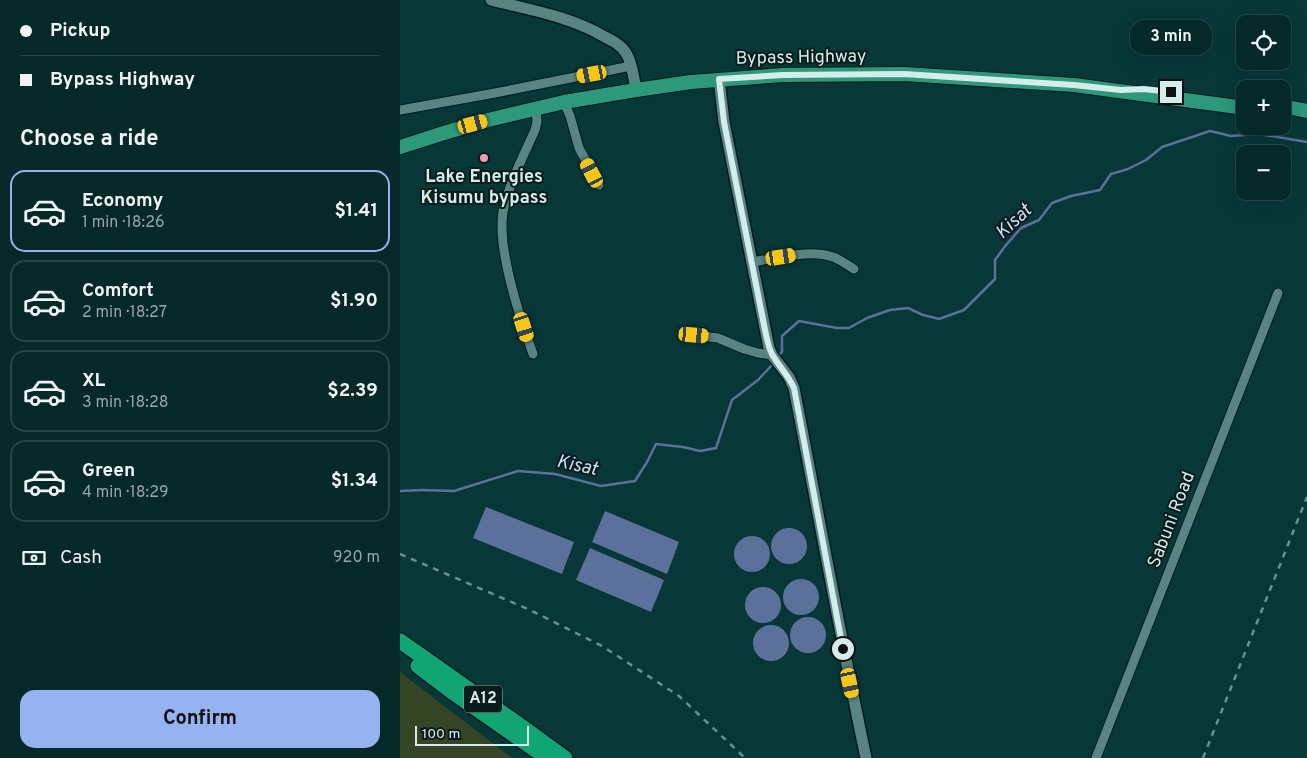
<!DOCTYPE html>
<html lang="en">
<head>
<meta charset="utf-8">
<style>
	body { margin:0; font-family:Overpass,sans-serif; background:#133535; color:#f1f3f6; height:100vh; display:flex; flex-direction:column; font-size:19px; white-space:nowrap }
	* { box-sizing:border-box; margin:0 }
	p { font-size:16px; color:#97a6a8 }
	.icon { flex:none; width:28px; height:28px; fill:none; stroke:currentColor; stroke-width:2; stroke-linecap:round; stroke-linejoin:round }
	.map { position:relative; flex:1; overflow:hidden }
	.details { display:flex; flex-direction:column; background:#052929; width:400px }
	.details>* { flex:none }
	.hud { display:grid; align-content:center; height:110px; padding:0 20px; background:#052929 }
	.buttons { position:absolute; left:836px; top:15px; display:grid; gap:10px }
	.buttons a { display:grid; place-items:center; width:55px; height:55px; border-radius:10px; background:#052929; box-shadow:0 5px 20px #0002,0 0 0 1px #264546; font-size:25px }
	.scale { position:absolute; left:15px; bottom:12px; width:114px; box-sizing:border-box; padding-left:5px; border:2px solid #d5ecec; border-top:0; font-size:14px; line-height:18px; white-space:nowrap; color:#d5ecec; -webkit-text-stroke:4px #091b1b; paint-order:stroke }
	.end { position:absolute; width:22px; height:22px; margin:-11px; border:6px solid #d5ecec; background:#111; box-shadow:0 0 0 2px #111 }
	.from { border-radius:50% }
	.bubble { position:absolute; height:35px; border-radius:15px; background:#052929; box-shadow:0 5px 20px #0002,0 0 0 1px #264546; font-size:16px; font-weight:700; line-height:35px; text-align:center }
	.car { position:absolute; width:15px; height:30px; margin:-15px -8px; border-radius:6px; box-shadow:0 0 4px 1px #0007; background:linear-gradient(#f5c518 24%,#345 0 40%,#f5c518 0 76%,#345 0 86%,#f5c518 0) }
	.hud b { display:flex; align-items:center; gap:18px; height:48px; font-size:19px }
	.hud b+b { border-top:1px solid #264546 }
	.hud i { width:12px; height:12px; background:#f1f3f6 }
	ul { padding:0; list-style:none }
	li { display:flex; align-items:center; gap:15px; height:82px; margin:0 10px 8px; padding:0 10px; border:2px solid #264546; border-radius:15px }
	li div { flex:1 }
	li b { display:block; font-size:19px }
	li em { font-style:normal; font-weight:700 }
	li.selected { border-color:#95b2f1 }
	li>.icon { width:45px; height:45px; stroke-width:1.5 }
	h2 { padding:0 20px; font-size:22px; line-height:60px }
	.pay { display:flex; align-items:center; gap:12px; height:55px; padding:0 20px; font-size:19px }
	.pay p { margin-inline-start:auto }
	.action { display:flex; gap:10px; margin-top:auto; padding:10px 20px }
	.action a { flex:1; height:58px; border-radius:15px; background:#95b2f1; color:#111; font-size:20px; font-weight:700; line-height:58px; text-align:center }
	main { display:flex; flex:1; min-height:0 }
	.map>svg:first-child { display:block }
	.green { fill:#354424 }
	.water { fill:#5b719c }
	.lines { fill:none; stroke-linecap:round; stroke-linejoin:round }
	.stream { stroke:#5b719c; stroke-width:2.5 }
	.street-casing { stroke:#001c1d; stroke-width:11 }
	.secondary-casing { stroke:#001c1d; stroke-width:14 }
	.primary-casing { stroke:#001c1d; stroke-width:16 }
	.highway-casing { stroke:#001c1d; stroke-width:18 }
	.street { stroke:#588484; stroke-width:9 }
	.secondary { stroke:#588484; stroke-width:11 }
	.primary { stroke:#2d987a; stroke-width:14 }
	.highway { stroke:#10a573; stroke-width:15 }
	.rail { stroke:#6c8f8f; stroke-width:2.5; stroke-dasharray:6 6; stroke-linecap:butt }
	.route { stroke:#d5ecec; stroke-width:6 }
	.poi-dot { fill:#f29ab0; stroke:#091b1b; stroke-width:2 }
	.labels { text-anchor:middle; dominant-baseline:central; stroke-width:4; stroke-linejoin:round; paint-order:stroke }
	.shield { fill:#091b1b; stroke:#98adad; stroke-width:1 }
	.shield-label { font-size:16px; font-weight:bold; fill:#d5ecec }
	.street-label { font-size:18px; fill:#d5ecec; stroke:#091b1b }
	.poi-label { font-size:18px; font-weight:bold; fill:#d5ecec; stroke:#091b1b }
	.water-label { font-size:19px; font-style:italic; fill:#cfdef9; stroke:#091b1b }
</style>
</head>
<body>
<main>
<section class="details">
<div class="hud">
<b><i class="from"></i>Pickup</b>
<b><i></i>Bypass Highway</b>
</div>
<h2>Choose a ride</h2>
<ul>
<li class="selected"><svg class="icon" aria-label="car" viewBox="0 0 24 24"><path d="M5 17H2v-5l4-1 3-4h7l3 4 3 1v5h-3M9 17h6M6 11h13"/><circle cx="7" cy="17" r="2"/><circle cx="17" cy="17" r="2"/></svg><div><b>Economy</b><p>1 min · 18:26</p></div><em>$1.41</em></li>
<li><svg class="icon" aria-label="car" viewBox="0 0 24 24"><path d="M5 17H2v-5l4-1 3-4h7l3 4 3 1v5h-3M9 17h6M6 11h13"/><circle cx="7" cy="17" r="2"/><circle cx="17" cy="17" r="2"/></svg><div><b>Comfort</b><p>2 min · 18:27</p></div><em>$1.90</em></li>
<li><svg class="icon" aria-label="car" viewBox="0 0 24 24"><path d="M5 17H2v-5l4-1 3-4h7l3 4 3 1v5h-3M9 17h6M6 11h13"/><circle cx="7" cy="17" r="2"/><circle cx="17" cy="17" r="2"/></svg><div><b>XL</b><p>3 min · 18:28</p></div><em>$2.39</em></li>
<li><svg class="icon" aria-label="car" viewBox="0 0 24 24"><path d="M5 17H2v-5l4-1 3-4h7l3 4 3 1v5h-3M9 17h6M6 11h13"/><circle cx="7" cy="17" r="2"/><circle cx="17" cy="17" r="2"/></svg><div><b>Green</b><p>4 min · 18:29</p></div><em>$1.34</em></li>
</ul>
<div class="pay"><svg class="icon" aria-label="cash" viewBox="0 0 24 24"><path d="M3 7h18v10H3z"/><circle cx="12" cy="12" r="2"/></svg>Cash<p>920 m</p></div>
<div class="action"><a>Confirm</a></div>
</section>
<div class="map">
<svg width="907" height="758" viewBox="0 0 907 758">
	<rect width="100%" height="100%" fill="#073737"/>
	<!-- green -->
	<path class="green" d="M0,672L112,758H0Z"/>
	<!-- water -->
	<path class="water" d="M86,507L174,542L162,574L73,538Z
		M205,511L279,542L267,574L192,542Z
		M371 546a18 18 0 1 1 36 0a18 18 0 1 1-36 0Z
		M334 554a18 18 0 1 1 36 0a18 18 0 1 1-36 0Z
		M190,548L264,580L251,612L176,580Z
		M383 597a18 18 0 1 1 36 0a18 18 0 1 1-36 0Z
		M345 605a18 18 0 1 1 36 0a18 18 0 1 1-36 0Z
		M390 635a18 18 0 1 1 36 0a18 18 0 1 1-36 0Z
		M353 643a18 18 0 1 1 36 0a18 18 0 1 1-36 0Z"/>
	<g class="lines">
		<!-- stream -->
		<path class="stream" d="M380,354L382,352V336L399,321L437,328H449L467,318L490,310L508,308L523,315L539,319L564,310L595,279V260L606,245L621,228L639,220L652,203L671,196L700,190L711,174L728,169L746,160L762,147L810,131L831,136L859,134L907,142
			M0,491L22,490L54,491L118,471L155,474L201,486L235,481L247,462L256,444L283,447L300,451L316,448L332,400L358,380L372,365"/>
		<defs>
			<path id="street" d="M164,102L170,116L179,148L199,185
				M0,110L95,93L231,66
				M352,262C377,258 409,249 433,257C441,260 447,265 454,269
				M294,335L318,338L344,349L358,353L372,355
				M133,354C120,317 108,281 103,243C102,233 101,222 103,212C109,183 123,157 135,130L137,122L136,108
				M696,758L878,293"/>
			<path id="secondary" d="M91,0C130,10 169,16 205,37C213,41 221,45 226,53C232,62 234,79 236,90
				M319,79L324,122L369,348L372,355L389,377L394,388C418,511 440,635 466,758"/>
			<path id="primary" d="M882,106L907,111
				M0,147L44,133L88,120L164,102L236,90L291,82L383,75L504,74L674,85L845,108"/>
			<path id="highway" d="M0,641L118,724L165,758
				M18,666L51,691L147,758"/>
		</defs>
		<!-- street casing -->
		<use href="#street" class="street-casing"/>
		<!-- secondary casing -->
		<use href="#secondary" class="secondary-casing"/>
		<!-- primary casing -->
		<use href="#primary" class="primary-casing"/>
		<!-- highway casing -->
		<use href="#highway" class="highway-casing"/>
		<!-- street -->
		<use href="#street" class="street"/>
		<!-- secondary -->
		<use href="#secondary" class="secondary"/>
		<!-- primary -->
		<use href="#primary" class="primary"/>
		<!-- highway -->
		<use href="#highway" class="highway"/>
		<!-- rail -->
		<path class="rail" d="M0,554L130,610L202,646L279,696L345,758
			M803,758L907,497"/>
	</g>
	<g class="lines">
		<!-- route -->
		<path class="route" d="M443,649L394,388C387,373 379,367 372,354C368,347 367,338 365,330L324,122L319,79L383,75L504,74L674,85L721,90L744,89L771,92"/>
	</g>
	<!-- markers -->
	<circle class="poi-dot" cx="84" cy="158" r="5"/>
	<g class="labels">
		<!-- shield labels -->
		<rect class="shield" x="64" y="685.5" width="38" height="27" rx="4"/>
		<g class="shield-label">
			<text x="83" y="699">A12</text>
		</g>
		<!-- street labels -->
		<g class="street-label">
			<text transform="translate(401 58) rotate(-1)">Bypass Highway</text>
			<text transform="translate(772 520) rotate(-69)">Sabuni Road</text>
		</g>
		<!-- poi labels -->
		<g class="poi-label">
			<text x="84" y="177">Lake Energies<tspan x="84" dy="21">Kisumu bypass</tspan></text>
		</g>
		<!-- water labels -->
		<g class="water-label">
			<text transform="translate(614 222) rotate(-43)">Kisat</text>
			<text transform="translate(177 466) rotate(12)">Kisat</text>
		</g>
	</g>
</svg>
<div class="buttons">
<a><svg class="icon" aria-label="locate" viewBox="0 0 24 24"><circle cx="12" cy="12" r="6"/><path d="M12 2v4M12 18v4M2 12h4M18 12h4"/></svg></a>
<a>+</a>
<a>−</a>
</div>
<div class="scale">100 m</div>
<i class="end from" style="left:443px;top:649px"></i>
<i class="end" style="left:771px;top:92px"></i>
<div class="bubble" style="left:730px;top:20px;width:82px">3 min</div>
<i class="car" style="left:192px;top:74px;rotate:259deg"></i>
<i class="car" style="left:73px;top:124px;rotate:75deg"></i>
<i class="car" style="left:192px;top:173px;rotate:332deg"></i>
<i class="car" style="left:381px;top:257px;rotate:81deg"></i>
<i class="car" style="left:124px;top:327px;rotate:162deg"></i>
<i class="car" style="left:294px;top:335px;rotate:95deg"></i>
<i class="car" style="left:450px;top:683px;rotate:168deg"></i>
</div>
</main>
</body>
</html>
